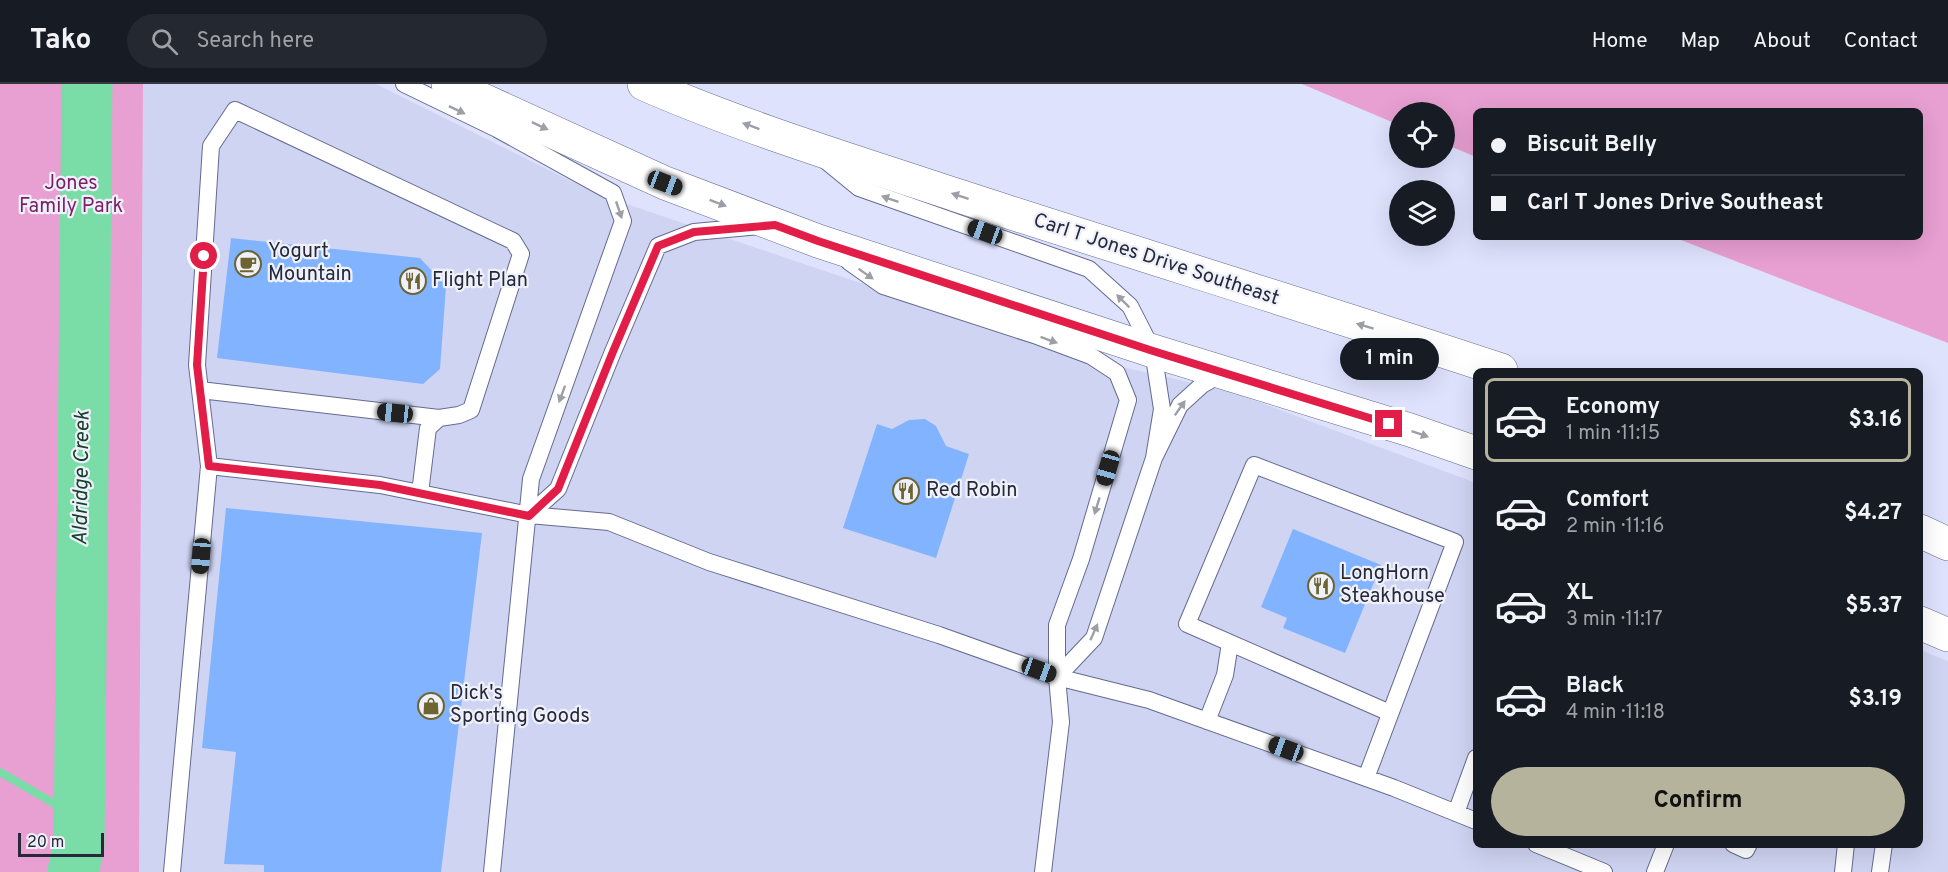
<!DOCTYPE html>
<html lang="en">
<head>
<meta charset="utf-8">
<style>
	body { margin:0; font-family:Overpass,sans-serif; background:#242831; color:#f1f3f6; height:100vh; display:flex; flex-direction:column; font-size:22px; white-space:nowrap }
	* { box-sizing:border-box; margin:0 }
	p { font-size:20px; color:#9ea1a6 }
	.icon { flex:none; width:33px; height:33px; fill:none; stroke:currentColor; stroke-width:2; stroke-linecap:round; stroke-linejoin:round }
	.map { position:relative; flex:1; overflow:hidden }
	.drawer { position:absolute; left:1473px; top:284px; width:450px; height:480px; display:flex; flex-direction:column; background:#171b24; border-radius:9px; box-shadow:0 6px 24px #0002 }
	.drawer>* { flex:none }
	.banner { position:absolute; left:1473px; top:24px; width:450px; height:132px; border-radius:9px; box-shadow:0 6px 24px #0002; display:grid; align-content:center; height:132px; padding:0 18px; background:#171b24 }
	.tools { position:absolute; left:1389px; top:18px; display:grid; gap:12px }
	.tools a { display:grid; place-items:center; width:66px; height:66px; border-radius:50%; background:#171b24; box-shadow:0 6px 24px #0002; font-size:30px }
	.scale { position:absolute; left:18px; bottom:15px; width:86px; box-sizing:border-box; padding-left:6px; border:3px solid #27293a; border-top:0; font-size:16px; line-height:21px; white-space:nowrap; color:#27293a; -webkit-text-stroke:4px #eff1fa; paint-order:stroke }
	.end { position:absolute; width:27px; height:27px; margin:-14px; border:8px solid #e11d48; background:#fff; box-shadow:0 0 0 3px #fff }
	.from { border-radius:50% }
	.bubble { position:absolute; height:42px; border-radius:21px; background:#171b24; box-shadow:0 6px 24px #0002; font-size:20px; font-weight:700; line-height:42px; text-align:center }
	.car { position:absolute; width:18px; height:36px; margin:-18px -9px; border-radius:8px; box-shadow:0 0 4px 2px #0007; background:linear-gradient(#222 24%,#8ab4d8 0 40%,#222 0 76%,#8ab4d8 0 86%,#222 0) }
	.banner b { display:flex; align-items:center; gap:21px; height:57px; font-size:22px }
	.banner b+b { border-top:2px solid #363941 }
	.banner i { width:15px; height:15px; background:#f1f3f6 }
	ul { padding:10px 0 0; list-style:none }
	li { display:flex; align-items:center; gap:18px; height:84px; margin:0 12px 9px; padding:0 6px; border:3px solid transparent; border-radius:9px }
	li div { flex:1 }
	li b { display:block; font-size:22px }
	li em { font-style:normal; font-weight:700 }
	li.current { border-color:#b6b39d }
	li>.icon { width:54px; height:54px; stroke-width:1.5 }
	.action { display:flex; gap:12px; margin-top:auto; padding:12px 18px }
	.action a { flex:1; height:69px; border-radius:36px; background:#b6b39d; color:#111; font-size:24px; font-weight:700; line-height:69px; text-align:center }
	header { display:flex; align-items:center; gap:36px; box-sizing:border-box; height:84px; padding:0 30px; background:#171b24; border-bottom:2px solid #363941 }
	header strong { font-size:28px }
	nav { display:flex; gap:33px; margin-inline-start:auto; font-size:21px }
	.search { width:420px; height:54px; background:#242831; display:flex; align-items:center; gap:15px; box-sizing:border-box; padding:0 21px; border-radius:33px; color:#9ea1a6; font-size:22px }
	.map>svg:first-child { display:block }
	.built { fill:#cfd4f2 }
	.green { fill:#e89fd2 }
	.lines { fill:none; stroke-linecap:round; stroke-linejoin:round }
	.stream { stroke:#7adca7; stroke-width:8 }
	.river { stroke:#7adca7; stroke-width:51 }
	.building { fill:#82b3fe }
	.service-casing { stroke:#656a91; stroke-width:18 }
	.secondary-casing { stroke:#656a91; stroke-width:34 }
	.service { stroke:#fff; stroke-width:16 }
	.secondary { stroke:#fff; stroke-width:33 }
	.oneway { fill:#9e9fa6 }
	.route { stroke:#e11d48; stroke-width:8 }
	.labels { text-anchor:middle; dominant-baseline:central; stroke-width:4.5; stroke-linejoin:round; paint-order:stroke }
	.park-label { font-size:20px; fill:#7b1e66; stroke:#eff1fa }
	.poi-label { font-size:20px; fill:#27293a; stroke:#eff1fa; text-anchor:start }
	.street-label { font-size:20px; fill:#27293a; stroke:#eff1fa }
	.water-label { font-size:21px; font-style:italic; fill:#17412c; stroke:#eff1fa }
</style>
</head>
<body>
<header>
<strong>Tako</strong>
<div class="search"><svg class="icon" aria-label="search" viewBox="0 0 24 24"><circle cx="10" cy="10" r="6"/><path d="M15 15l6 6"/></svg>Search here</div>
<nav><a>Home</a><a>Map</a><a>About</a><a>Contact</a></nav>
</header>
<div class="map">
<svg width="1948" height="788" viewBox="0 0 1948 788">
	<rect width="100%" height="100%" fill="#dee2fd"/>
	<!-- built -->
	<path class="built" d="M143,0H376L597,110L1082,274L1229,307L1476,399V760H1920V566L1948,577V788H139Z"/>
	<!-- green -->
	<path class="green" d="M0,0H143L139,788H0Z
		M1302,0H1948V259L1673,153H1920V27H1476V73L1445,60L1444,28H1400L1399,41Z"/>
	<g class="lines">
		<!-- stream -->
		<path class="stream" d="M0,688L79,734"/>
		<!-- river -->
		<path class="river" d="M73,788L79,762L87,0"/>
	</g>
	<!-- building -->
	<path class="building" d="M231,154L420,174L446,202L440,285L423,300L217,274Z
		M925,335L936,342L946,362L969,370L936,474L843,444L877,340L892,345L909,336Z
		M226,424L482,449L441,788H264V781L224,780L236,668L202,664Z
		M1293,445L1381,481L1345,569L1283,544L1287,534L1261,523Z"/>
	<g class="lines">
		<defs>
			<path id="service" d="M404,0L497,45L613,109L623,137L531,395L492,788
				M826,77L859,104L1089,185L1130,222L1153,267L1162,325L1154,374
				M849,178L883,202L1037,252L1091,272L1117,289L1128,316L1081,475L1057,541V593L1061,638L1043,788
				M200,306L439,334
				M209,382L197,281L211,62L235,26L513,157L521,170L471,326L459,331L439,334L428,344L420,409
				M529,431L558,405L612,270L658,162L694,148L760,142
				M1057,593L1094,554L1154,374L1180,321L1202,301L1223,289
				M1207,637L1225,591L1230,559
				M1366,694L1455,458L1254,381L1187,540L1390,629
				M1456,729L1476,674
				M1536,760L1604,788
				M1733,760L1746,766L1749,760
				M172,788L209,382L380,401L529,431L609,438L709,478L939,551L1057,593L1149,616L1394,704L1476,737
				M1655,788L1666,760
				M1843,788L1846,760
				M1880,788L1884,760"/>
			<path id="secondary" d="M448,0L665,99L818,157L1153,267L1410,346L1476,369
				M644,0C745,44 851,76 956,111C1137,170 1320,226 1501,286
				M1920,447L1948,460
				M1920,539L1948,551"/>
		</defs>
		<!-- service casing -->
		<use href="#service" class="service-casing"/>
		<!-- secondary casing -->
		<use href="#secondary" class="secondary-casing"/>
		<!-- service -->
		<use href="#service" class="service"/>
		<!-- secondary -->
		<use href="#secondary" class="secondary"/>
	</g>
	<!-- one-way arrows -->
	<defs><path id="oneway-solid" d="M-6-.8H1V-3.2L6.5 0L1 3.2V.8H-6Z" transform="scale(1.5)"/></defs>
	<g class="oneway">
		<use href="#oneway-solid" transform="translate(457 26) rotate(26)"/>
		<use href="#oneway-solid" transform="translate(540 42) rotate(25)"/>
		<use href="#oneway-solid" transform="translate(751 42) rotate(-160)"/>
		<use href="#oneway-solid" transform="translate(960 112) rotate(-162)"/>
		<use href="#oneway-solid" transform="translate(890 115) rotate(-161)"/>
		<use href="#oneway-solid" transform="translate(718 119) rotate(21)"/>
		<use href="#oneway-solid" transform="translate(619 126) rotate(71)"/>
		<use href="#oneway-solid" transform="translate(866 190) rotate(35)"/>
		<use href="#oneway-solid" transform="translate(1123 217) rotate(-135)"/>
		<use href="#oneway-solid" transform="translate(1365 242) rotate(-163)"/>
		<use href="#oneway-solid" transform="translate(1049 256) rotate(20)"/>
		<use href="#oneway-solid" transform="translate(562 310) rotate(110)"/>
		<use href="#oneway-solid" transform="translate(1180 324) rotate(-55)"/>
		<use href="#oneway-solid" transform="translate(1420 350) rotate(19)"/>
		<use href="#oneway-solid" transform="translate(1097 422) rotate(107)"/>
		<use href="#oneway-solid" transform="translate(1094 548) rotate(-66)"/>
	</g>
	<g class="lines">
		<!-- route -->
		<path class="route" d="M204,172L197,281L209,382L380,401L529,432L558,405L612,270L658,162L694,148L775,141L818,157L1153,267L1389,340"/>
	</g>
	<!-- icons -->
	<defs>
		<symbol id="cafe-ring" viewBox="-11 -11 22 22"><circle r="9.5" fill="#eff1fa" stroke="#6e6431" stroke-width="1.5"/><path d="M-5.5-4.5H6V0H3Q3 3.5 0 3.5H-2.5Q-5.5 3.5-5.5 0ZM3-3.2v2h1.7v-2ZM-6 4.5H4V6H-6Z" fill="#6e6431"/></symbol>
		<symbol id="restaurant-ring" viewBox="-11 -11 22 22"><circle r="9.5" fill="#eff1fa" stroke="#6e6431" stroke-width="1.5"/><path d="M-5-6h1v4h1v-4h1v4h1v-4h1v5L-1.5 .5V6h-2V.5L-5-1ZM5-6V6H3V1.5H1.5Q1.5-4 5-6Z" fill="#6e6431"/></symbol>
		<symbol id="shop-ring" viewBox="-11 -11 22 22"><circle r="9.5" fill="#eff1fa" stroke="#6e6431" stroke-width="1.5"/><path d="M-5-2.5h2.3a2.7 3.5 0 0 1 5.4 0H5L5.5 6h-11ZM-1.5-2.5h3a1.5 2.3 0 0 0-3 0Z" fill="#6e6431"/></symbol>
	</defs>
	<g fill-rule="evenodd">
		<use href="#cafe-ring" x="233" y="165" width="30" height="30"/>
		<use href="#restaurant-ring" x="398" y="182" width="30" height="30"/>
		<use href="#restaurant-ring" x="891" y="392" width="30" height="30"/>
		<use href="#restaurant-ring" x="1306" y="487" width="30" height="30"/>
		<use href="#shop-ring" x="416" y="607" width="30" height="30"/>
	</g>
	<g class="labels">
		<!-- park labels -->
		<g class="park-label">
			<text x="71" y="100">Jones<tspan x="71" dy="23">Family Park</tspan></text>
		</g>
		<!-- poi labels -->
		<g class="poi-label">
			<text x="268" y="168">Yogurt<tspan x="268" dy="23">Mountain</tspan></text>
			<text x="432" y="197">Flight Plan</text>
			<text x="926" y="407">Red Robin</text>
			<text x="1340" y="490">LongHorn<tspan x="1340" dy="23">Steakhouse</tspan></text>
			<text x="450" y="610">Dick's<tspan x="450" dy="23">Sporting Goods</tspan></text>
		</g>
		<!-- street labels -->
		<g class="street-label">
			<text transform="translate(1156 176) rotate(18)">Carl T Jones Drive Southeast</text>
		</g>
		<!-- water labels -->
		<g class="water-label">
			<text transform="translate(82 394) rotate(-89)">Aldridge Creek</text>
		</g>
	</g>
</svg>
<div class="tools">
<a><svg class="icon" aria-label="locate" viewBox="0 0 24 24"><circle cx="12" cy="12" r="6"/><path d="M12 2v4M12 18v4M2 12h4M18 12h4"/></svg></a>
<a><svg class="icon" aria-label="layers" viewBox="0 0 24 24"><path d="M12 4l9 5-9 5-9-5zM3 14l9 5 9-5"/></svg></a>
</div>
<div class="scale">20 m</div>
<i class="end from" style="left:204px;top:172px"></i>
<i class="end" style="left:1389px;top:340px"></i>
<div class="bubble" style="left:1340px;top:254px;width:99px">1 min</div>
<i class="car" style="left:665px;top:99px;rotate:111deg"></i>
<i class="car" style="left:985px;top:148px;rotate:290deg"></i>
<i class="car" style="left:395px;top:329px;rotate:276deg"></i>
<i class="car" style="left:1108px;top:384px;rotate:196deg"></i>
<i class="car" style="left:201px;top:472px;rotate:185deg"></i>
<i class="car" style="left:1039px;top:586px;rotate:110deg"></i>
<i class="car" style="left:1286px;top:665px;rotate:290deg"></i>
<div class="banner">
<b><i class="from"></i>Biscuit Belly</b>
<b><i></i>Carl T Jones Drive Southeast</b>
</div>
<section class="drawer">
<ul>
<li class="current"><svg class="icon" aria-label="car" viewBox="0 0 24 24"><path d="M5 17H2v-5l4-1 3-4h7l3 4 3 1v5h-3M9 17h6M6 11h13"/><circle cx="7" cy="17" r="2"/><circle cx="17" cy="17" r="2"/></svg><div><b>Economy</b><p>1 min · 11:15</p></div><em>$3.16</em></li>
<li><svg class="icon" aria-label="car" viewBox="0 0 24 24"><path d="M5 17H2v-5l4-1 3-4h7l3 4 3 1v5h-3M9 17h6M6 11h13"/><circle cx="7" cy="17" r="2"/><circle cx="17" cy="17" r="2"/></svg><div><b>Comfort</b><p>2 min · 11:16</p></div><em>$4.27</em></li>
<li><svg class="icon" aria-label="car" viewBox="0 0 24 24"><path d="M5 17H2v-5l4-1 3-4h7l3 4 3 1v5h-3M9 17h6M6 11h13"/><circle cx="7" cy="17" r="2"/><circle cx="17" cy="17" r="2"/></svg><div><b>XL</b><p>3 min · 11:17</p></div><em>$5.37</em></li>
<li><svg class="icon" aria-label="car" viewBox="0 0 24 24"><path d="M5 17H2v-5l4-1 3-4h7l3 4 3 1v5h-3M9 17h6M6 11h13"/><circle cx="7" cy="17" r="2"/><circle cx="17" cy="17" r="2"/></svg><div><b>Black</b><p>4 min · 11:18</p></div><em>$3.19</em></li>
</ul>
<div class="action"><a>Confirm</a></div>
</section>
</div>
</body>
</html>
